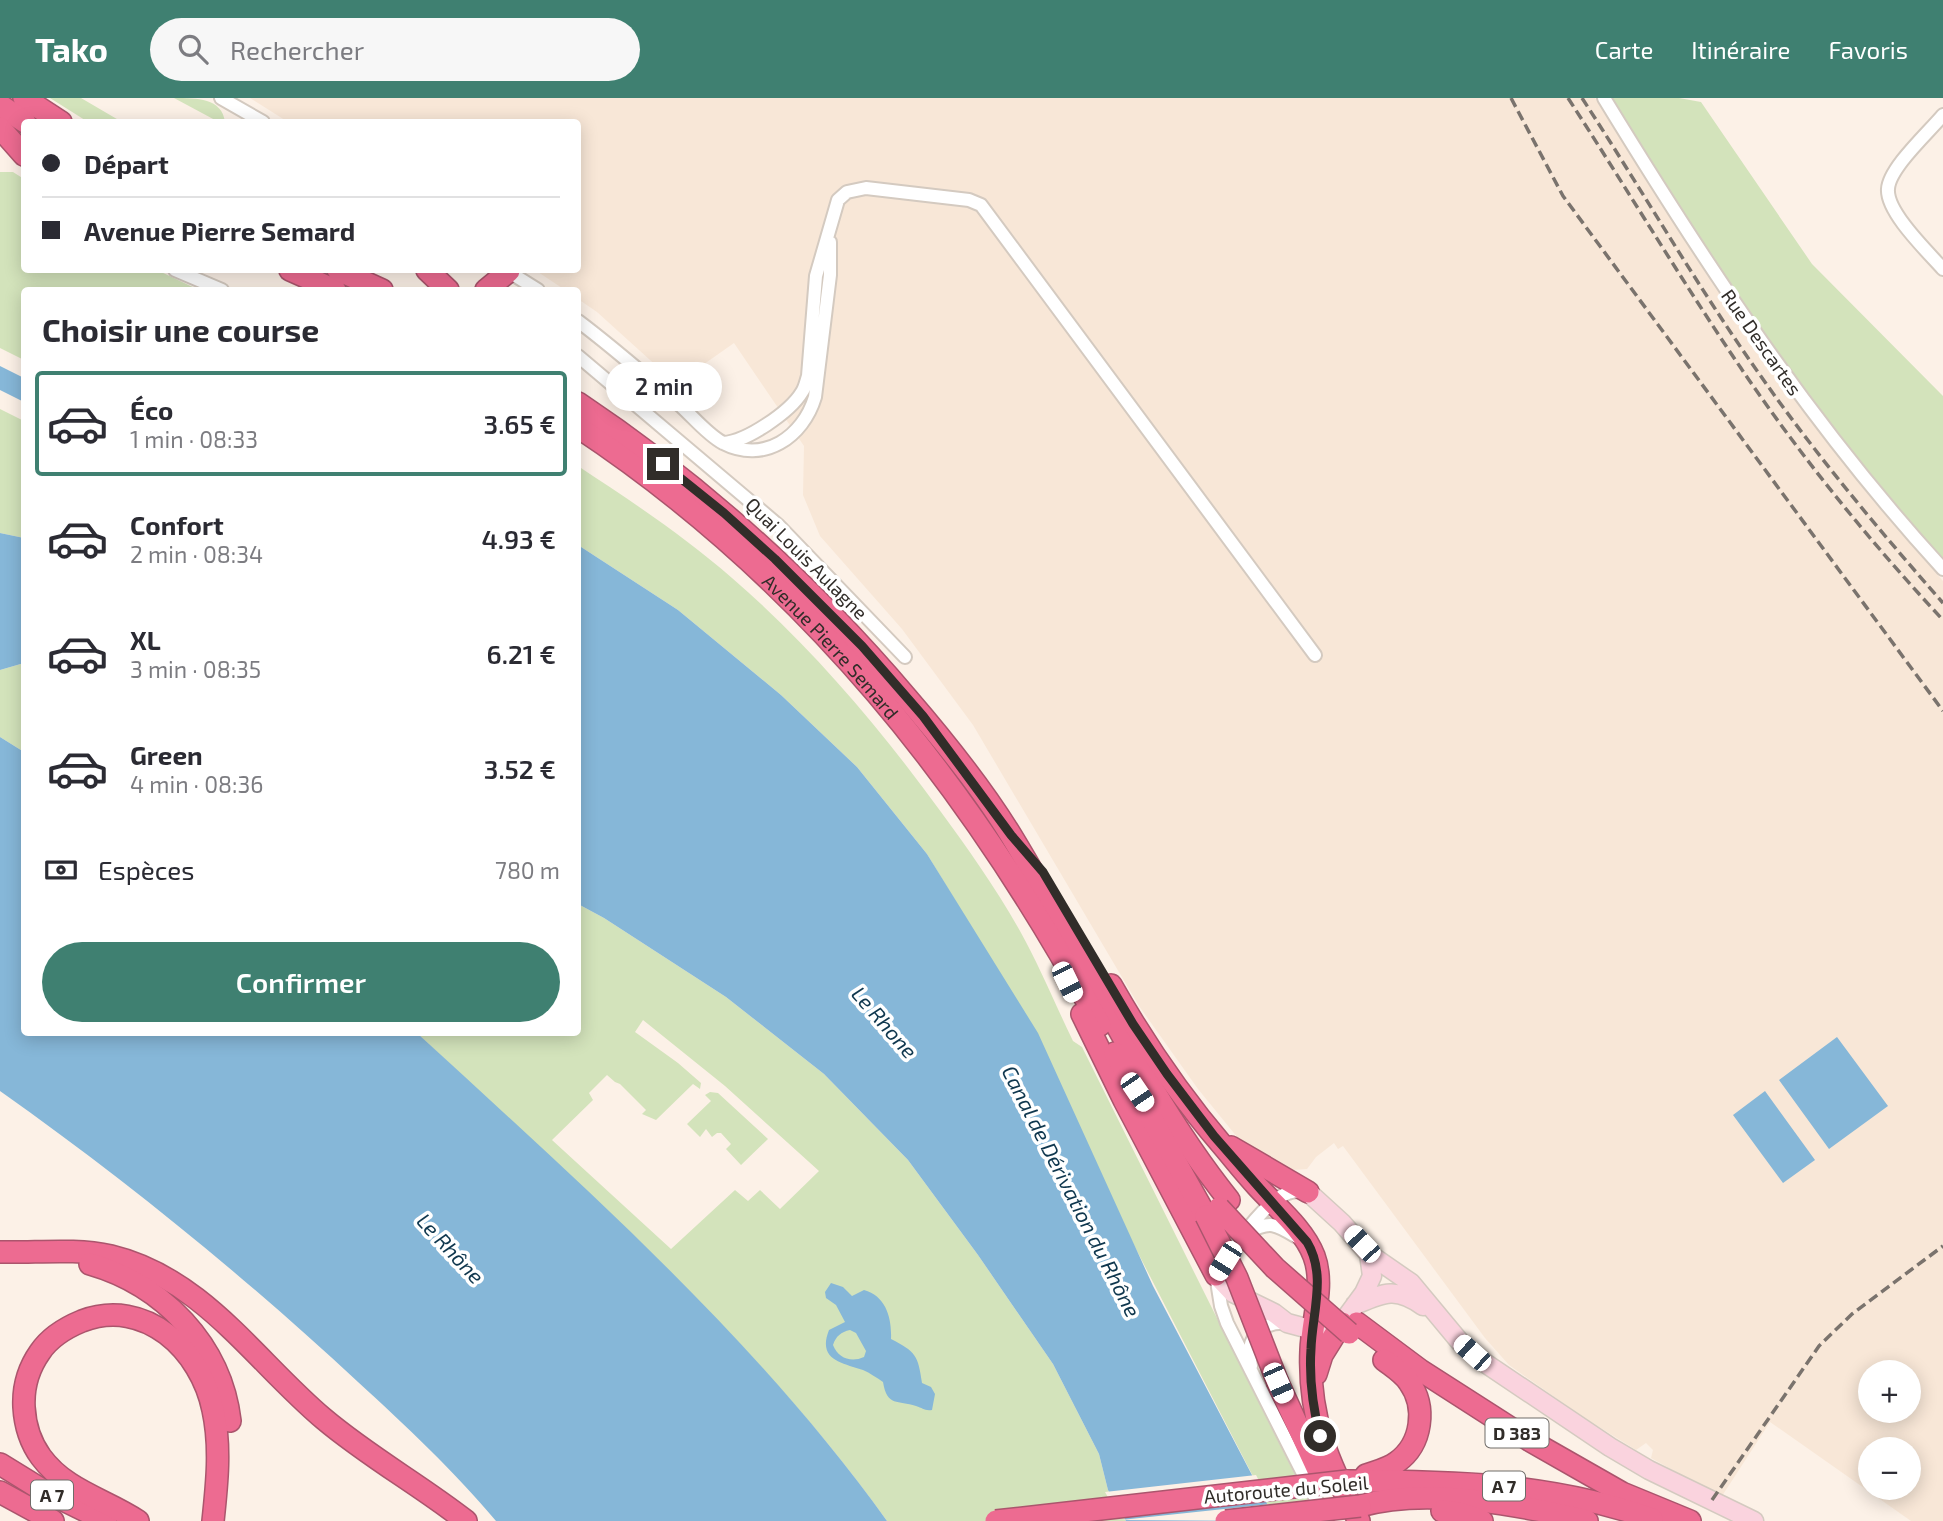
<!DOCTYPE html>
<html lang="fr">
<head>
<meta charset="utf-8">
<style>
	body { margin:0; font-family:"Exo 2",sans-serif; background:#f7f7f7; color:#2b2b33; height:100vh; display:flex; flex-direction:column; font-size:26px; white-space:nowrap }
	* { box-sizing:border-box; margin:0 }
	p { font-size:23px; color:#7c7c81 }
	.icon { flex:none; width:38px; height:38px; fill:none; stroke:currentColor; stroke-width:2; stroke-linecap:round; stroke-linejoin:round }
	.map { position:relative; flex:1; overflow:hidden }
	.drawer { position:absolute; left:21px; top:189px; width:560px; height:749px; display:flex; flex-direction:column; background:#fff; border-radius:7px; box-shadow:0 4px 18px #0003 }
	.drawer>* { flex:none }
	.top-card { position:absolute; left:21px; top:21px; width:560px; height:154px; border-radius:7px; box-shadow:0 4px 18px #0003; display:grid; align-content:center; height:154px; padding:0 21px; background:#fff }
	.fabs { position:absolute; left:1858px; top:1262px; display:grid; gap:14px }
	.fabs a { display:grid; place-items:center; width:63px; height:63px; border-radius:50%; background:#fff; box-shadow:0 4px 18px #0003; font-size:35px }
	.end { position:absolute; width:32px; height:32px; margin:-16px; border:9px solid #312d29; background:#fff; box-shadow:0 0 0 4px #fff }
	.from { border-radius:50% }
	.bubble { position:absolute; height:49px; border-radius:24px; background:#fff; box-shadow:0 4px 18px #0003; font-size:23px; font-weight:600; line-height:49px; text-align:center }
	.car { position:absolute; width:21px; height:42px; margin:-21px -10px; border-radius:9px; box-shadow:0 0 5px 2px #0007; background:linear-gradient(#fff 24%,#345 0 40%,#fff 0 76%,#345 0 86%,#fff 0) }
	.top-card b { display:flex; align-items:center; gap:24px; height:66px; font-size:26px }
	.top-card b+b { border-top:2px solid #e1e1e2 }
	.top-card i { width:18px; height:18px; background:#2b2b33 }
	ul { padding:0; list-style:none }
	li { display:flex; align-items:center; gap:21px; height:105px; margin:0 14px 10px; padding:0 7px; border:4px solid transparent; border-radius:7px }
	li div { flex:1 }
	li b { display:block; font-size:26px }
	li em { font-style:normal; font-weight:600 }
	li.active { border-color:#3f8071 }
	li>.icon { width:63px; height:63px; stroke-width:1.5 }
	h2 { padding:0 21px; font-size:32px; line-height:84px }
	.pay { display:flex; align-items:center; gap:18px; height:77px; padding:0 21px; font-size:26px }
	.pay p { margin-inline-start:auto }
	.primary-button { display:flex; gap:14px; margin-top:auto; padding:14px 21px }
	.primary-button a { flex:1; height:80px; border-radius:42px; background:#3f8071; color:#fff; font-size:28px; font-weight:600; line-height:80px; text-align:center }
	header { display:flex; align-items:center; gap:42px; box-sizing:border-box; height:98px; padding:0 35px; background:#3f8071; color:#fff }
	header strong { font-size:33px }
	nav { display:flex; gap:38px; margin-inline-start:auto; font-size:24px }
	.search { width:490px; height:63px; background:#f7f7f7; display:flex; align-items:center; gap:18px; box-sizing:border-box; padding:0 24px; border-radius:38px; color:#7c7c81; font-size:26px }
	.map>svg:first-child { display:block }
	.built { fill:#f8e7d7; fill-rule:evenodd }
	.green { fill:#d3e3bb; fill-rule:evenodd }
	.water { fill:#86b7d8; fill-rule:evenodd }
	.pier { fill:#fcf1e7 }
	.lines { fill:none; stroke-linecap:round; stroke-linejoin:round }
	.street-casing { stroke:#d4cac0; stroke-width:16 }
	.secondary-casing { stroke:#d4cac0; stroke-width:21 }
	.highway-casing { stroke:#ab556d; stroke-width:24 }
	.street { stroke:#fff; stroke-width:12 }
	.secondary { stroke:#fad3de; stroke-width:18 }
	.highway { stroke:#ed6b91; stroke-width:21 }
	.rail { stroke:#7a736d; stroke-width:3.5; stroke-dasharray:10 5; stroke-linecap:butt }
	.highway-bridge-casing { stroke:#ab556d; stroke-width:24; stroke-linecap:butt }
	.highway-bridge { stroke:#ed6b91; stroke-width:21 }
	.route { stroke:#312d29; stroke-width:9 }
	.labels { text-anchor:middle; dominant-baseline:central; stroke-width:7; stroke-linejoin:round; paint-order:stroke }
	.shield { fill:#fff; stroke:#6f6c69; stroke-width:2 }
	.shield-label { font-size:18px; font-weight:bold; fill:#312d29 }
	.street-label { font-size:19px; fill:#312d29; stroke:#fff }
	.water-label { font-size:21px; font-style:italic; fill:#0f374e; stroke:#fff }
</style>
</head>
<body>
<header>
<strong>Tako</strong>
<div class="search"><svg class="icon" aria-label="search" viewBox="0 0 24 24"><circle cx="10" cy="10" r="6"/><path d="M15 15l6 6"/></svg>Rechercher</div>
<nav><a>Carte</a><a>Itinéraire</a><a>Favoris</a></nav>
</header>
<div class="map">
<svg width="1943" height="1423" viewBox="0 0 1943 1423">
	<rect width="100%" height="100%" fill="#fcf1e7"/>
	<!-- built -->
	<path class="built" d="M250,0H1595L1716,191L1801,311L1874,404L1943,483V1423H1911L1770,1324L1722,1398L1709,1392L1651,1360L1653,1352L1646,1345L1636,1352L1580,1317L1509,1267L1485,1240L1343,1048L1338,1051L1334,1045L1316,1059L1307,1071L1293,1072L1242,1045L1198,991L1139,908L973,627L902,531L820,438L803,397L804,348L734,245L680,283L671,281L597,214L578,201V192H565L535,172H578V24H288ZM1871,1274H1909V1312H1871ZM1871,1351H1909V1390H1871Z"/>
	<!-- green -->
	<path class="green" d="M50,0H81L122,24H88Z
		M174,0C197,0 222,0 225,24H214L215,22Z
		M1609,0H1679L1701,4L1812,166L1943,298V465L1875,387L1763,240Z
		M0,74H13L24,81V172H157L199,192H24V262L0,250Z
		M0,311L24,323V440L0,435Z
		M578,368C631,403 684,438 732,480C811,548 880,630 941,714C969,752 997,792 1020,833C1040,869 1055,906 1073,943L1082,949L1318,1423H1276L964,817L927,756L857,669L781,597L678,512L578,447Z
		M24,565V654L0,639V572Z
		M578,806L604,820L726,899L824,976L908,1062L978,1157L1053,1266L1099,1356L1108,1392L1126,1423H887C755,1239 581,1090 417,935L578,934ZM643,922L725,988L819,1073L780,1111L760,1092L748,1103L735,1092L671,1151L552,1042L593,1002L589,995L607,977L615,984L620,986L646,1012L642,1016L656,1022L693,986L700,991L701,985L678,965L635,934Z
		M710,994L718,995L768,1041L741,1067L726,1051L731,1046L721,1035H717L712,1039L706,1031L700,1039L687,1026L711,1003L705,997Z"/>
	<!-- water -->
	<path class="water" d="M0,268L24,280V304L0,292Z
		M0,435L24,440V565L0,572Z
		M578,447L678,512L781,597L857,669L927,756L1038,935L1153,1188L1276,1423H1126L1108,1392L1099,1356L1053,1266L978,1157L908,1062L824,976L726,899L604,820L578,806Z
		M0,639L24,654V934L417,935C582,1087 755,1239 887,1423H496C456,1375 404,1326 358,1284C245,1179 126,1082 0,993Z
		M1837,939L1888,1008L1829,1051L1779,982Z
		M1765,993L1815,1062L1783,1085L1733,1017Z
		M831,1185L843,1189L852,1198L864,1192C886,1198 892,1220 891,1241C916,1254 918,1257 922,1285L931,1289L935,1296L932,1312C924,1313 923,1310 916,1308C898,1302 887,1309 883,1284C877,1280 870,1275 863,1272C842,1265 817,1262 829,1232L845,1224L836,1207L826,1200L825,1194ZM850,1232L856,1235L866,1253L864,1259C851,1265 838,1260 833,1247C836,1238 841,1234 850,1232Z"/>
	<!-- pier -->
	<path class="pier" d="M1256,1377L1269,1402L1119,1419L1105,1394Z
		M1271,1406L1279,1423L1121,1422Z"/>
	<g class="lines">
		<defs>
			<path id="street" d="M221,0L263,24
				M1604,0C1706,167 1811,327 1943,471
				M1943,17C1929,34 1889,70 1888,91C1886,114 1928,154 1943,171
				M175,172L222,192
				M506,172L538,192
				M578,223C614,250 648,280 682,309C694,320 708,337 723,345C764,366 803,339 815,299L830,177V144
				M578,258L778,427L905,559
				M723,345C746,344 790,314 802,294C805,290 806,284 808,278L816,178L838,102L847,94L866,90L969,102L981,107L1315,557
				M1305,1093C1299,1093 1293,1093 1288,1095C1264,1103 1229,1155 1216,1177L1221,1208L1227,1225L1327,1423
				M1247,1135C1270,1122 1276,1126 1297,1139
				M1251,1268C1245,1241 1260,1223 1287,1225"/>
			<path id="secondary" d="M1308,1094L1342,1125L1369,1156L1411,1185L1460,1244L1485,1265L1610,1349L1649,1372L1754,1423
				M1216,1177L1233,1195L1274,1215L1287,1225L1313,1232L1342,1225L1364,1195L1372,1178L1369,1156
				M1355,1207C1383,1195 1396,1188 1423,1208"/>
			<g id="highway">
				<path d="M24,0L61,24"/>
				<path d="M0,7L25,24"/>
				<path d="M0,30L24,57"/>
				<path d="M290,172L335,192"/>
				<path d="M338,172L382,192"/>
				<path d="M427,172L448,192"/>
				<path d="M486,192L509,173"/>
				<path d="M578,305C701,387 811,487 907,600C945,644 982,690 1012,739C1086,860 1140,991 1229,1102"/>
				<path id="s1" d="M578,329C806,480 971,688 1100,927"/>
				<path d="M1111,887C1144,945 1180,998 1223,1048C1234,1061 1245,1075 1257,1088C1276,1109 1304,1131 1314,1158C1325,1187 1312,1222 1311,1252C1308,1319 1328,1365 1359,1423"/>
				<path d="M1082,916L1124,1002L1216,1177"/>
				<path d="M1115,955L1206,1118"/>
				<path d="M1231,1049L1308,1094"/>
				<path d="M0,1154C37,1155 74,1150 111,1158C203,1180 256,1264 324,1321C369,1359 420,1387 466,1423"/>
				<path d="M90,1166C163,1187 221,1247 230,1323"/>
				<path d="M1357,1225L1420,1272L1529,1342L1622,1395L1690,1423"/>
				<path d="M1316,1276L1322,1257L1342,1225"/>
				<path d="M1278,1285L1324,1385"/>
				<path d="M0,1366L39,1390L106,1423"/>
				<path d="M1366,1377C1377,1373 1388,1371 1397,1364C1422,1346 1427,1309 1409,1284C1403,1275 1393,1269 1384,1262"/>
				<path d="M1347,1383C1453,1383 1551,1385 1652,1421"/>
				<path d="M0,1394L53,1423"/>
				<path d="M1360,1408C1425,1389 1522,1407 1587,1423"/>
				<path d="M1442,1413L1458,1415L1482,1423"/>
				<path d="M138,1423C105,1401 66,1393 41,1359C30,1344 25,1327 24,1309C23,1289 28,1271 40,1254C50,1239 65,1230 82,1223C145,1199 201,1252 213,1312C221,1348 217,1386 213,1423"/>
			</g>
		</defs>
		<!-- street casing -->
		<use href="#street" class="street-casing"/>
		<!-- secondary casing -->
		<use href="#secondary" class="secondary-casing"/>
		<!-- highway casing -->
		<use href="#highway" class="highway-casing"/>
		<!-- street -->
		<use href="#street" class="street"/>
		<!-- secondary -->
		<use href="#secondary" class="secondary"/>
		<!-- highway -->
		<use href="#highway" class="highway"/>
		<!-- rail -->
		<path class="rail" d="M1511,0L1563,98L1943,613
			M1568,0C1629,94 1686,190 1749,282C1807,366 1873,447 1943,522
			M1582,0C1642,92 1697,188 1760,277C1816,357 1879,432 1943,505
			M1712,1402L1819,1248L1852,1216L1943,1148"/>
		<defs>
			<path id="highway-bridge" d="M1219,1110L1275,1170L1349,1235
				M1206,1118L1237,1180L1278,1285
				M996,1423L1347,1383
				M1226,1423L1360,1408"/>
		</defs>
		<!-- highway-bridge casing -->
		<use href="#highway-bridge" class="highway-bridge-casing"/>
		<!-- highway-bridge -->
		<use href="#highway-bridge" class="highway-bridge"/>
	</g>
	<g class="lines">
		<!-- route -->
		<path class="route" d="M663,366L724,415L775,461L862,548L923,618L1011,737L1043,774L1133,926L1167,976L1214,1038L1307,1144C1327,1177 1312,1216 1311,1251C1309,1280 1313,1310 1320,1338"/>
	</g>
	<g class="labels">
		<!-- shield labels -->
		<g class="shield">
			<rect x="1485.5" y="1320.5" width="63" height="29" rx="5"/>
			<rect x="1483" y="1373.5" width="42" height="29" rx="5"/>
			<rect x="31" y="1382.5" width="42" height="29" rx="5"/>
		</g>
		<g class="shield-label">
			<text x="1517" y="1335">D 383</text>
			<text x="1504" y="1388">A 7</text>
			<text x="52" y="1397">A 7</text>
		</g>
		<!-- street labels -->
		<g class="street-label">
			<text transform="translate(1762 244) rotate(55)">Rue Descartes</text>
			<text transform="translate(807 460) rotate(45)">Quai Louis Aulagne</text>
			<text stroke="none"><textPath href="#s1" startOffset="336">Avenue Pierre Semard</textPath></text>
			<text transform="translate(1286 1391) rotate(-5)">Autoroute du Soleil</text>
		</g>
		<!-- water labels -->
		<g class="water-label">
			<text transform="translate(885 924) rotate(49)">Le Rhone</text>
			<text transform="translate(1072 1093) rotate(63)">Canal de Dérivation du Rhône</text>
			<text transform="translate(451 1150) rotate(47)">Le Rhône</text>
		</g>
	</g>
</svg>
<div class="fabs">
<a>+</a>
<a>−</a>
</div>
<i class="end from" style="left:1320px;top:1338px"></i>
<i class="end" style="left:663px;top:366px"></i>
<div class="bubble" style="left:606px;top:264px;width:116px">2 min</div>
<i class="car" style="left:1067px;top:884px;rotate:154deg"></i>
<i class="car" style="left:1137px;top:994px;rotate:146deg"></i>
<i class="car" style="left:1362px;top:1146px;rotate:317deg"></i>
<i class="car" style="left:1225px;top:1163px;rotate:212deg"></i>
<i class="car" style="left:1472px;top:1255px;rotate:312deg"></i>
<i class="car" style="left:1278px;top:1285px;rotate:156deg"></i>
<div class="top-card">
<b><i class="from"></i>Départ</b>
<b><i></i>Avenue Pierre Semard</b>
</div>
<section class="drawer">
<h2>Choisir une course</h2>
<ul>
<li class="active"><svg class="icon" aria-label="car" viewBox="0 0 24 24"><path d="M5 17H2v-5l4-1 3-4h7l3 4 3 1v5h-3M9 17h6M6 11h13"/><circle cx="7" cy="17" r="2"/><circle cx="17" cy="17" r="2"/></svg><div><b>Éco</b><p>1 min · 08:33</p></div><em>3.65 €</em></li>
<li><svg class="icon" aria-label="car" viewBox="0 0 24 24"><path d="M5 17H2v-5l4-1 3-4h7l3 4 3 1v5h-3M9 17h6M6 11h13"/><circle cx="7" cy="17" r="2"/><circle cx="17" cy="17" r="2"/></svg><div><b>Confort</b><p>2 min · 08:34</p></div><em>4.93 €</em></li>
<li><svg class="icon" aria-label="car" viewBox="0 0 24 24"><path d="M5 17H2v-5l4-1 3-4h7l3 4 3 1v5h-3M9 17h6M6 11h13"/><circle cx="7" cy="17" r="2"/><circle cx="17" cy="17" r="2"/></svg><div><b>XL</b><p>3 min · 08:35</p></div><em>6.21 €</em></li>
<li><svg class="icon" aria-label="car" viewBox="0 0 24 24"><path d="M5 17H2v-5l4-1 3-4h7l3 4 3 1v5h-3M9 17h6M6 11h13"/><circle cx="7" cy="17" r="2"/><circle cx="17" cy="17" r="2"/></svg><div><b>Green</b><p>4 min · 08:36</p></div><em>3.52 €</em></li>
</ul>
<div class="pay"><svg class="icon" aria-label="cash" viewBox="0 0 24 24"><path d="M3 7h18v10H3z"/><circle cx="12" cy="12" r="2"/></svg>Espèces<p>780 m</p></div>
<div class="primary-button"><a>Confirmer</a></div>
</section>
</div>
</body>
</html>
